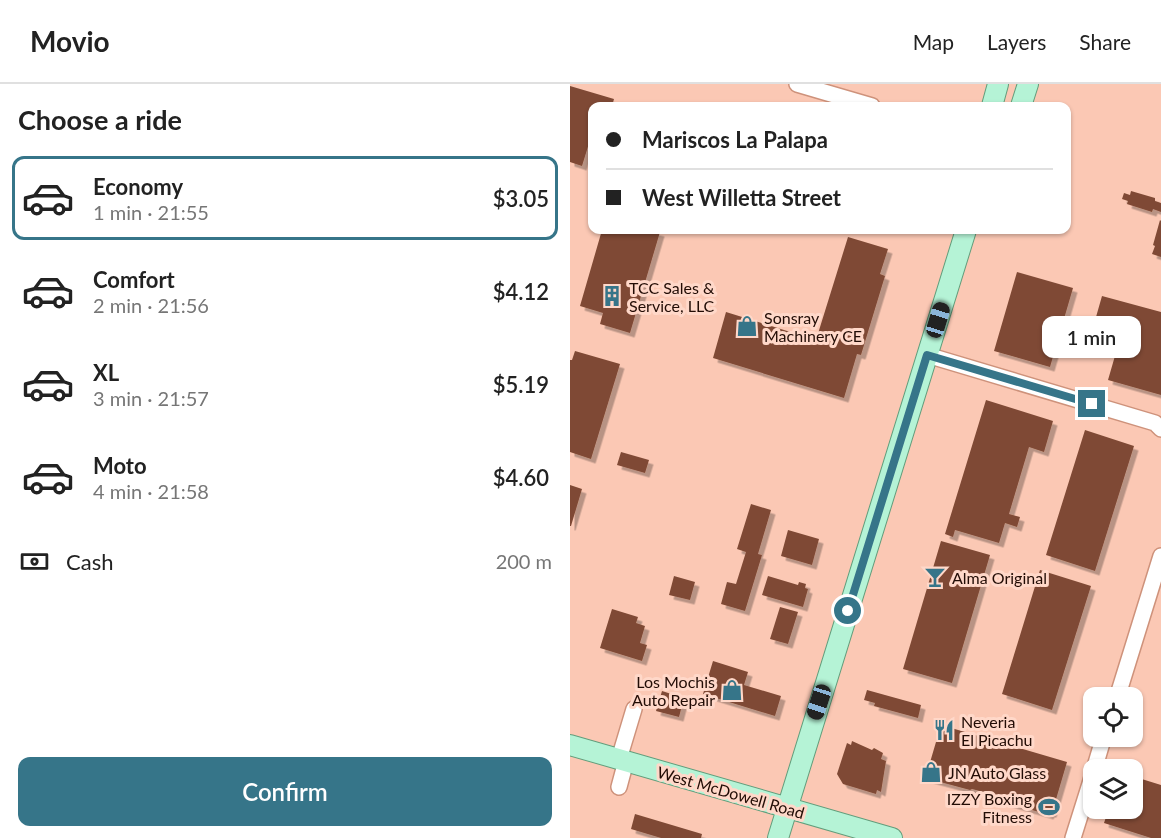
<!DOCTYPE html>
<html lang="en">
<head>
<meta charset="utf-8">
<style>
	body { margin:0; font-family:Lato,sans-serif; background:#f2f2f2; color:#222; height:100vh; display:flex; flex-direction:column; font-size:22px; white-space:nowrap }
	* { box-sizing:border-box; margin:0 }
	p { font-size:20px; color:#767676 }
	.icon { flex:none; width:33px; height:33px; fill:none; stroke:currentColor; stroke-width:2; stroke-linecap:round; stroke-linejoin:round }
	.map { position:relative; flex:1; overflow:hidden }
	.side { display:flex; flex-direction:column; background:#fff; width:570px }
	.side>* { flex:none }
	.guide { position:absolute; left:18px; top:18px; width:483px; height:132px; border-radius:12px; box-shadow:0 2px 4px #0004; display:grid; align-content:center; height:132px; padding:0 18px; background:#fff }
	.tools { position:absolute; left:513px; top:603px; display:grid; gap:12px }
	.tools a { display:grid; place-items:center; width:60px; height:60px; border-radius:12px; background:#fff; box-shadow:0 2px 4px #0004; font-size:30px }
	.end { position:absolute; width:27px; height:27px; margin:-14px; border:8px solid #367589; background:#fff; box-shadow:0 0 0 3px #fff }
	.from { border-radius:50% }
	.bubble { position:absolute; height:42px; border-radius:12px; background:#fff; box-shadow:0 2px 4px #0004; font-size:20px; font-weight:600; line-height:42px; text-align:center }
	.car { position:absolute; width:18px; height:36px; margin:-18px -9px; border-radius:8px; box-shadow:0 0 4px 2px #0007; background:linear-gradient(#222 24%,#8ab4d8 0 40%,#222 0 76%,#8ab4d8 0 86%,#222 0) }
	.guide b { display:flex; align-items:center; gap:21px; height:57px; font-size:22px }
	.guide b+b { border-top:2px solid #e0e0e0 }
	.guide i { width:15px; height:15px; background:#222 }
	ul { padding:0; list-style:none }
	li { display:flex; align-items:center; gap:18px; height:84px; margin:0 12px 9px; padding:0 6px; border:3px solid transparent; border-radius:12px }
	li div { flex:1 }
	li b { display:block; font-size:22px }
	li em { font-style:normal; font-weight:600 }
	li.current { border-color:#367589 }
	li>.icon { width:54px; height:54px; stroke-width:1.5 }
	h2 { padding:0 18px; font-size:27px; line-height:72px }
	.pay { display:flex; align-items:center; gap:15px; height:66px; padding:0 18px; font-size:22px }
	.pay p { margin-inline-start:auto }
	.primary-button { display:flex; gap:12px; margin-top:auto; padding:12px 18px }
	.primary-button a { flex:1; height:69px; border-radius:12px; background:#367589; color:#fff; font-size:24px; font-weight:600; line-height:69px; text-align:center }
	header { display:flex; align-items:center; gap:36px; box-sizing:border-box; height:84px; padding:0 30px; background:#fff; border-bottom:2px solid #e0e0e0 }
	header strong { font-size:28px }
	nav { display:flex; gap:33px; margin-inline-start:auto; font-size:21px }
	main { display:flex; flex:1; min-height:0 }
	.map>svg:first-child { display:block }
	.building { fill:#7f4a35; filter:url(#shadow) }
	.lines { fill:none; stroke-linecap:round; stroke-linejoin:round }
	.minor-casing { stroke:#ce927b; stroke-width:18 }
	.major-casing { stroke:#629d7b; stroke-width:22 }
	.minor { stroke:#fff; stroke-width:15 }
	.major { stroke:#b5f3d6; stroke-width:20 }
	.route { stroke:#367589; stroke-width:8 }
	.labels { text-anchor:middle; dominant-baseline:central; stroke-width:6; stroke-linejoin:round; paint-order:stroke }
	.poi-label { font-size:16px; fill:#220c05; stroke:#ffd8c9; text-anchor:start }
	.street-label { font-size:16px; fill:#220c05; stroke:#ffd8c9 }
</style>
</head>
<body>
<header>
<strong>Movio</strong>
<nav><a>Map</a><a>Layers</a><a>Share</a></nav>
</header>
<main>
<section class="side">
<h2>Choose a ride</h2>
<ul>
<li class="current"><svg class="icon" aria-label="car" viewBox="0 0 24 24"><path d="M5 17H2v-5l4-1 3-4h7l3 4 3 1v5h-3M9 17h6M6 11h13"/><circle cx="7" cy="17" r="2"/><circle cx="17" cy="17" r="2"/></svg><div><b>Economy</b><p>1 min · 21:55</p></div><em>$3.05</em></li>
<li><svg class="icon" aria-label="car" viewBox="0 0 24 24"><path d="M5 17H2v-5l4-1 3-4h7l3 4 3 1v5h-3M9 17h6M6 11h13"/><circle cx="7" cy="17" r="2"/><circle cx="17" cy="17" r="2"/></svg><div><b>Comfort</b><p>2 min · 21:56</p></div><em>$4.12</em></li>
<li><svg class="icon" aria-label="car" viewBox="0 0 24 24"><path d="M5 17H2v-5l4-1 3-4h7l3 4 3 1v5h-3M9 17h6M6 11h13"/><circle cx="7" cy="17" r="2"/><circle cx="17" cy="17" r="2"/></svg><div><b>XL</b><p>3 min · 21:57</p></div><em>$5.19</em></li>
<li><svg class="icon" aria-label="car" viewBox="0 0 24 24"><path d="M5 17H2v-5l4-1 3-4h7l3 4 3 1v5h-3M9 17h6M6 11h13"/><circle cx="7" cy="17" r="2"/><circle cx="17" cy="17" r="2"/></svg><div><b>Moto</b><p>4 min · 21:58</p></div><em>$4.60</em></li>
</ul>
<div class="pay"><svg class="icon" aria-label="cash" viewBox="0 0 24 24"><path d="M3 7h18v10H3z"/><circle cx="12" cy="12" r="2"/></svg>Cash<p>200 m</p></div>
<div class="primary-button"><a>Confirm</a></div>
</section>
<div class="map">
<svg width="591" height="754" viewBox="0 0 591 754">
	<defs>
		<filter id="shadow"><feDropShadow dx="4.5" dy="4.5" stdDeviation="0" flood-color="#0004"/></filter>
	</defs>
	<rect width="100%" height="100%" fill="#fbc8b4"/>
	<!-- building -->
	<path class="building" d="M0,2L44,15L42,22H22V57L20,56L12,82L0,78Z
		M561,107L585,114V117L591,119V128L583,125L582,128L557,120L558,117L552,115L554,109L560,111Z
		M590,136L591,137V173L582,170L585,162L583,161Z
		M32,146H49L59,148L60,146H81L90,148L60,249L30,240L33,229L10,222Z
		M278,153L318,165L310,190L315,192L291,271L287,270L274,314L143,274L156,228L246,256Z
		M447,188L503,204L480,283L424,267Z
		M532,212L591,228V311L538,296L549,258L532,253L531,257L520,254Z
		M5,267L50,280L21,375L0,368V276H2Z
		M416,316L483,337L474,368L459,363L439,430L450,433L447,443L435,439L429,459L385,446L383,453L375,450Z
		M515,346L564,362L525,487L476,471Z
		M51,368L79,376L75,389L47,381Z
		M0,401L12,405L1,442H0Z
		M181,420L201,426L188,470L192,471L175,527L151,520L157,498L166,500L176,468L167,465Z
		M218,446L249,455L242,481L211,472Z
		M371,457L420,471L382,599L333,585Z
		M470,486L521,502L482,626L432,610Z
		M104,492L125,498L120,516L99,511Z
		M198,492L228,501L229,498L236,500L235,504L238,505L233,523L192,511Z
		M210,523L228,528L218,560L200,555Z
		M42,525L68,533L66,539L75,542L70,559L77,561L72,577L30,564Z
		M143,577L178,588L174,601L211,612L205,632L133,610Z
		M297,606L351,621L348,634L304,622L305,619L294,616Z
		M92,607L114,614L109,633L86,627Z
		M371,641L497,678L482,729H480L479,731L435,718L436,714L402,705L400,706L359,695V693L356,692Z
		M282,657L302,666L304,664L313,669L311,675L316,677L311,708L307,706L306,710L273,700L267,690L277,659L281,661Z
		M562,692L591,701V754H581L534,739L539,724H562Z
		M65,730L132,750L131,754H91L61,745Z"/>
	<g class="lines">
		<defs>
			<path id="minor" d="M227,0L302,22
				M357,271L585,339L591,345
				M547,614L591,472
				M49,675L64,625
				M524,686L534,652
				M49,703L56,677
				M503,754L524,687"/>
			<path id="major" d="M422,22L428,0
				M451,22L458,0
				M0,661L322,754
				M208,754L396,146"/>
		</defs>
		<!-- minor casing -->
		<use href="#minor" class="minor-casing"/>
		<!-- major casing -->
		<use href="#major" class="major-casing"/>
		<!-- minor -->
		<use href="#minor" class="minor"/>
		<!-- major -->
		<use href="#major" class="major"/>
	</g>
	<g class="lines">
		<!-- route -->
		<path class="route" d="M278,527L357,271L522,320"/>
	</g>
	<!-- icons -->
	<defs>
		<symbol id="building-bare" viewBox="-9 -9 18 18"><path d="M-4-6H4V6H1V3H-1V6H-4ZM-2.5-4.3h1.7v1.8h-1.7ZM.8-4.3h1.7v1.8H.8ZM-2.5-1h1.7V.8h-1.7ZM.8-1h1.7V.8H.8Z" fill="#367589" stroke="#ffd8c9" stroke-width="2.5" paint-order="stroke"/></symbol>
		<symbol id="shop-bare" viewBox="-9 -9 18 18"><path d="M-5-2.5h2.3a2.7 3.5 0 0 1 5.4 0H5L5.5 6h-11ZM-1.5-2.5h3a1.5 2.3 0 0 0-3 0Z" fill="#367589" stroke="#ffd8c9" stroke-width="2.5" paint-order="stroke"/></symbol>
		<symbol id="bar-bare" viewBox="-9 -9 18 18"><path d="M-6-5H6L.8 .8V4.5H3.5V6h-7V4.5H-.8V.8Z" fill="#367589" stroke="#ffd8c9" stroke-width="2.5" paint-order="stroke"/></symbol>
		<symbol id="restaurant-bare" viewBox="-9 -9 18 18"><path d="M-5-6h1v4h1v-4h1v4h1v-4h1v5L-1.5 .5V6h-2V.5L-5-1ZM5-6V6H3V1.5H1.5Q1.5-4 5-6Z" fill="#367589" stroke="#ffd8c9" stroke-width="2.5" paint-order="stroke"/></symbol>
		<symbol id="stadium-bare" viewBox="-9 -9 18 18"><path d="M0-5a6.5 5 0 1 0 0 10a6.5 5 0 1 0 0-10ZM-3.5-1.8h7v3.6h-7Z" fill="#367589" stroke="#ffd8c9" stroke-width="2.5" paint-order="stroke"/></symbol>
	</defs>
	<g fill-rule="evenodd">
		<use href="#building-bare" x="27" y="197" width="30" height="30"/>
		<use href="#shop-bare" x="162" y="227" width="30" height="30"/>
		<use href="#bar-bare" x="350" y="478" width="30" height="30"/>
		<use href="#shop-bare" x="147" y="591" width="30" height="30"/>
		<use href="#restaurant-bare" x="359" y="631" width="30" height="30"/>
		<use href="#shop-bare" x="346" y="673" width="30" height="30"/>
		<use href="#stadium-bare" x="464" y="708" width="30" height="30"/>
	</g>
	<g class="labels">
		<!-- poi labels -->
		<g class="poi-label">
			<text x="59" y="203">TCC Sales &amp;<tspan x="59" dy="18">Service, LLC</tspan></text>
			<text x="194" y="233">Sonsray<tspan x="194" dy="18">Machinery CE</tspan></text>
			<text x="382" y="493">Alma Original</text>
			<text x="145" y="597" text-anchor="end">Los Mochis<tspan x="145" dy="18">Auto Repair</tspan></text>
			<text x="391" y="637">Neveria<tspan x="391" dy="18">El Picachu</tspan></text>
			<text x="378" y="688">JN Auto Glass</text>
			<text x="462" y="714" text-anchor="end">IZZY Boxing<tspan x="462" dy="18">Fitness</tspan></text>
		</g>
		<!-- street labels -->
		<g class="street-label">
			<text transform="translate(161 708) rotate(16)">West McDowell Road</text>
		</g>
	</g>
</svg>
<div class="tools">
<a><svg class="icon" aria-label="locate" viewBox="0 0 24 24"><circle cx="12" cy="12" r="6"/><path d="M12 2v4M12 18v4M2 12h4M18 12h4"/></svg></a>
<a><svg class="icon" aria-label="layers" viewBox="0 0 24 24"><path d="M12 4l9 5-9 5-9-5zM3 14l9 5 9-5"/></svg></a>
</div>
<i class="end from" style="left:278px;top:527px"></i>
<i class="end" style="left:522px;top:320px"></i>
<div class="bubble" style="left:472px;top:232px;width:99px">1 min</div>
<i class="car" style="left:368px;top:236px;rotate:17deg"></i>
<i class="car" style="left:249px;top:618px;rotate:198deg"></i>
<div class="guide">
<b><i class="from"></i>Mariscos La Palapa</b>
<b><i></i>West Willetta Street</b>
</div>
</div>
</main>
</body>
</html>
